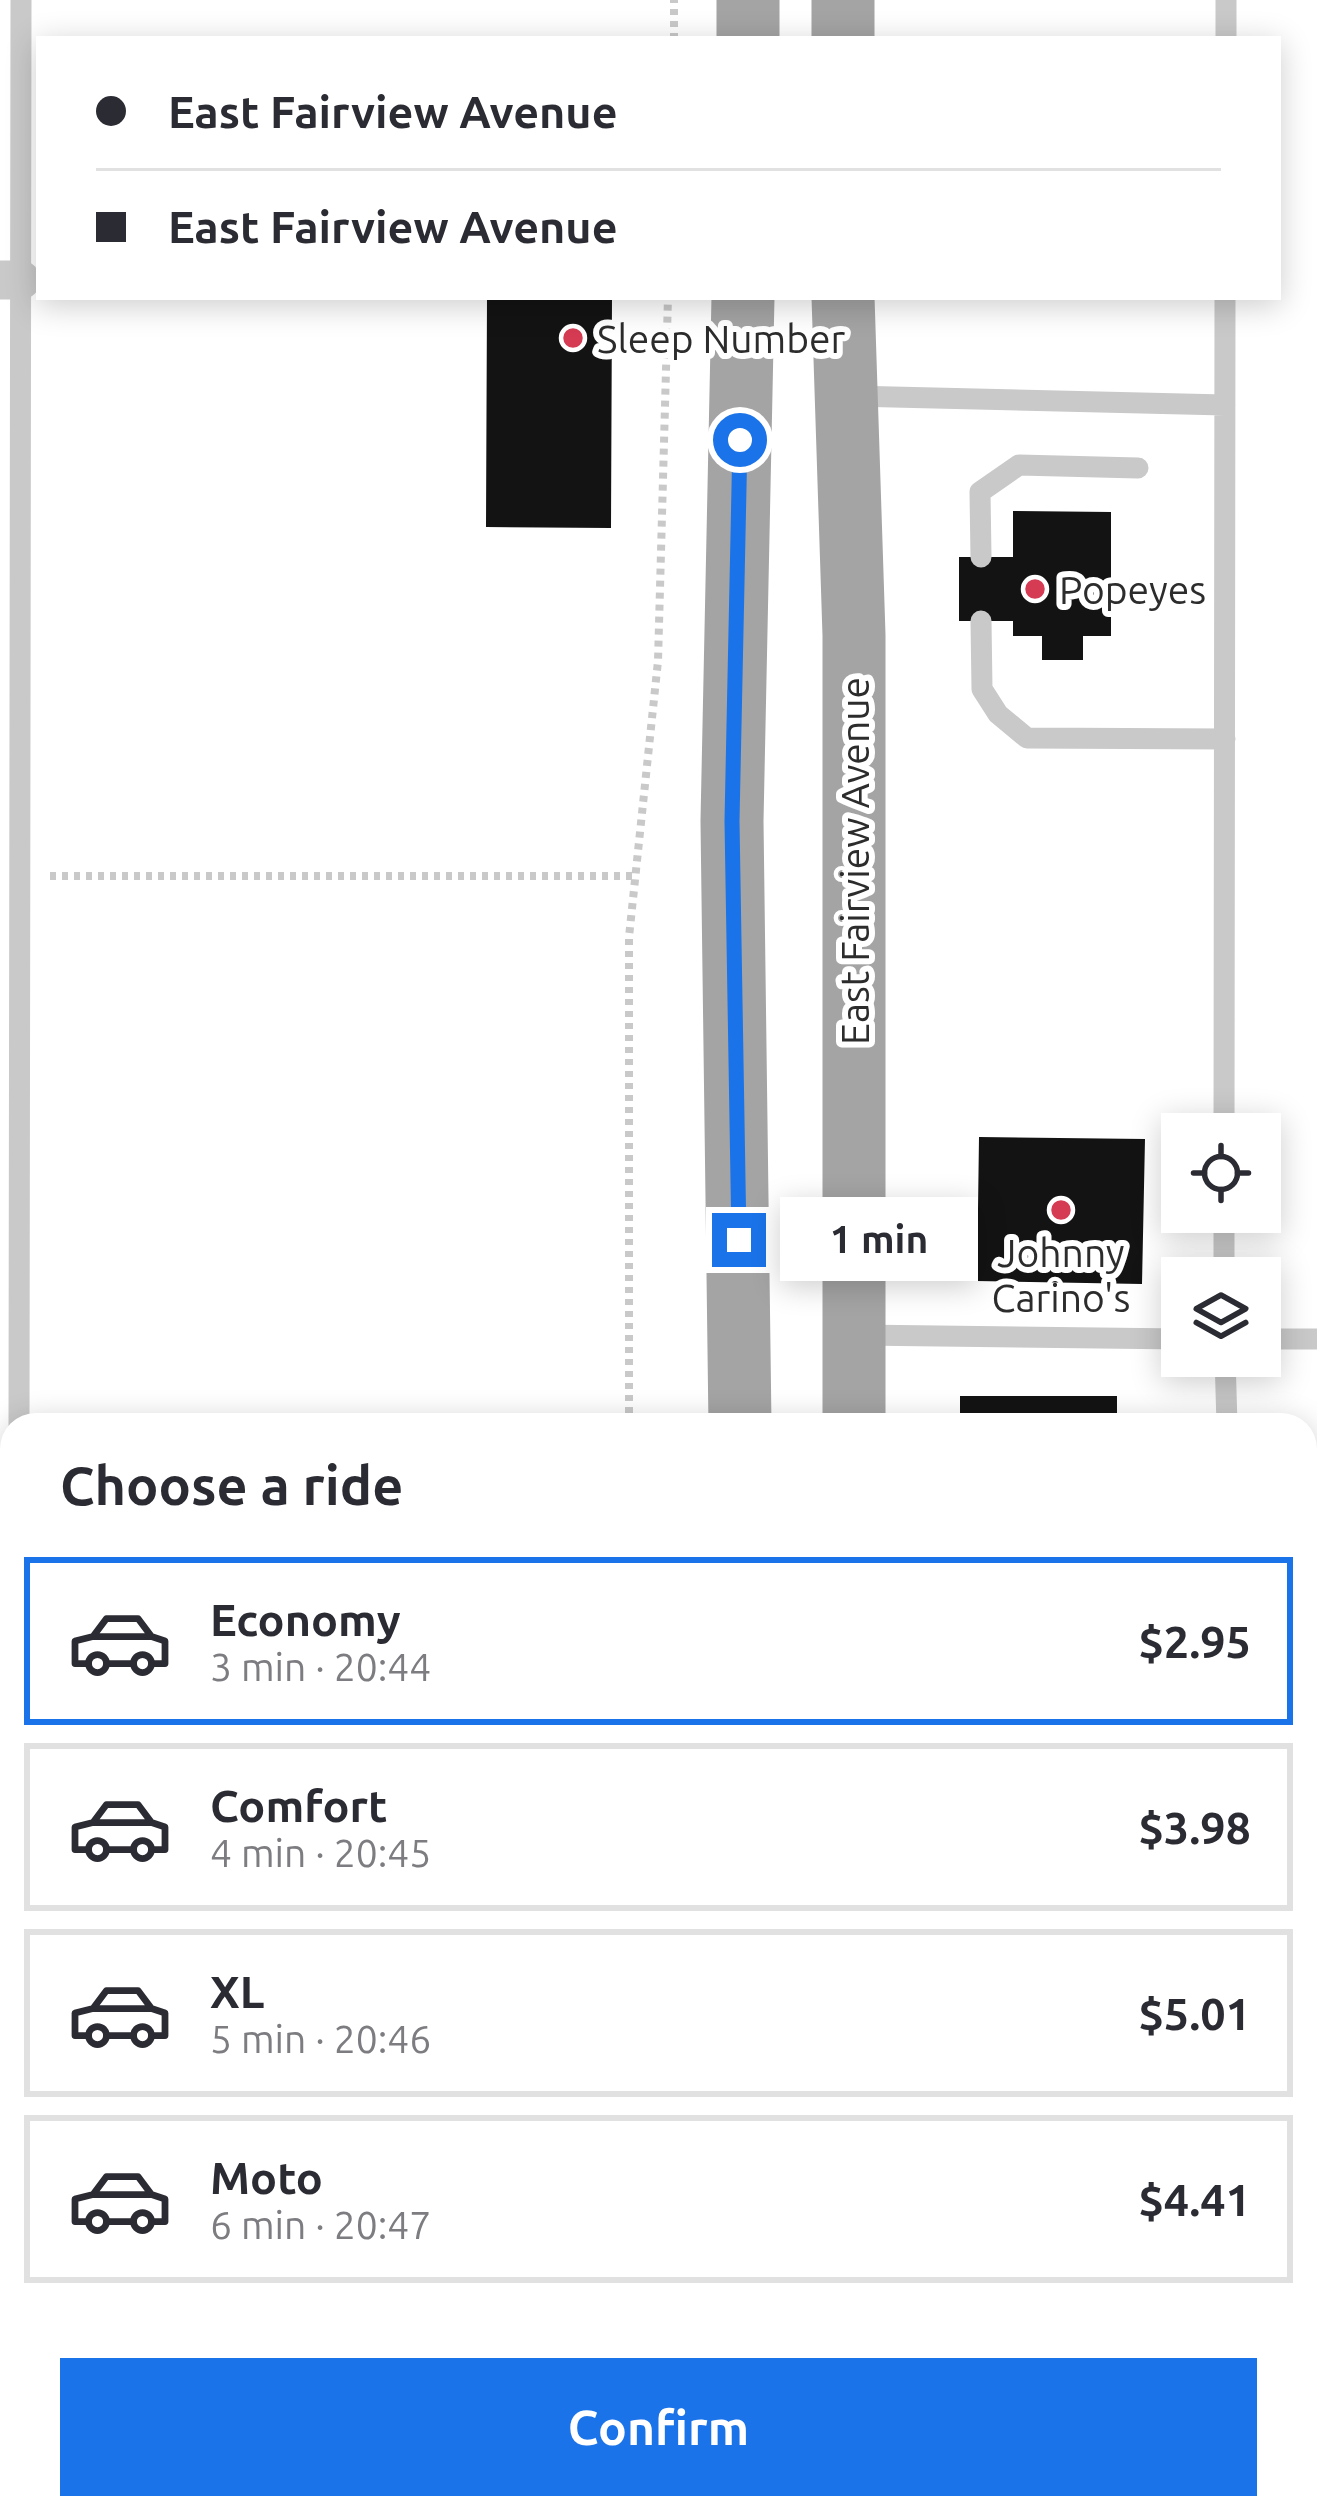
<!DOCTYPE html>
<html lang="en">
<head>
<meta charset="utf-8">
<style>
	body { margin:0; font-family:Ubuntu,sans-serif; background:#f7f7f7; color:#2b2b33; height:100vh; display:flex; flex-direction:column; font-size:45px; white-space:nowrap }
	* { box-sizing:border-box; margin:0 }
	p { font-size:39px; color:#7c7c81 }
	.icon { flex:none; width:66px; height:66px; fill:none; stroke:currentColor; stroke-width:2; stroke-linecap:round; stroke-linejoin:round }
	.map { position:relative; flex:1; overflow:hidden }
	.side { position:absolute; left:0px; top:1413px; width:1317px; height:1107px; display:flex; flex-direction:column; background:#fff; border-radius:36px 36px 0 0; box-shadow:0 6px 30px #0003 }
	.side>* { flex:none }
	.banner { position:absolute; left:36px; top:36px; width:1245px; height:264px; border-radius:0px; box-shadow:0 6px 30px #0003; display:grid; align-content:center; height:264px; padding:0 60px; background:#fff }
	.controls { position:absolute; left:1161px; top:1113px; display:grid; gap:24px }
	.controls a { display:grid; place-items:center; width:120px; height:120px; border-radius:0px; background:#fff; box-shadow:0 6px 30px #0003; font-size:60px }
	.end { position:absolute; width:54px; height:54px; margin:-27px; border:15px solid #1a73e8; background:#fff; box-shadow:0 0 0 6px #fff }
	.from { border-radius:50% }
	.bubble { position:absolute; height:84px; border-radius:0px; background:#fff; box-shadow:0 6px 30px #0003; font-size:39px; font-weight:700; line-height:84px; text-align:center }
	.banner b { display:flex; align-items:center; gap:42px; height:114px; font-size:45px }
	.banner b+b { border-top:3px solid #e1e1e2 }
	.banner i { width:30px; height:30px; background:#2b2b33 }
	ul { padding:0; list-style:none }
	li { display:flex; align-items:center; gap:36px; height:168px; margin:0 24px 18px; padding:0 36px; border:6px solid #e1e1e2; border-radius:0px }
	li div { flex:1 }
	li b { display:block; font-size:45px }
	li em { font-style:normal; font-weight:700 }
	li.selected { border-color:#1a73e8 }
	li>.icon { width:108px; height:108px; stroke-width:1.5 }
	h2 { padding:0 60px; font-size:54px; line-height:144px }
	.primary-button { display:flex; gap:24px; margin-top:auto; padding:24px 60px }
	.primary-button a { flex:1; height:138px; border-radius:0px; background:#1a73e8; color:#fff; font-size:48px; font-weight:700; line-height:138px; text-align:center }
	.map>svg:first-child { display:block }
	.building { fill:#131313 }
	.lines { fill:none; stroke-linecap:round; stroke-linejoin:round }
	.path { stroke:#c9c9c9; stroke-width:8; stroke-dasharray:6 6; stroke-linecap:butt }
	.service { stroke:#c9c9c9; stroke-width:21 }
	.minor { stroke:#c9c9c9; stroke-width:39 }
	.primary { stroke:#a4a4a4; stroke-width:63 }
	.route { stroke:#1a73e8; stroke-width:15 }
	.poi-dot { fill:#d53b53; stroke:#fff; stroke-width:4.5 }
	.labels { text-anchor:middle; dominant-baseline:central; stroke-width:12; stroke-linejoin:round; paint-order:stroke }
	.poi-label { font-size:39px; fill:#2c2c2c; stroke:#fff; text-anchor:start }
	.street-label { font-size:39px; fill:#2c2c2c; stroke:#fff }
</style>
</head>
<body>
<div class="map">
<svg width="1317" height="2519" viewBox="0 0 1317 2519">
	<rect width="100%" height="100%" fill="#fff"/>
	<!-- building -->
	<path class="building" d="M487,297H612L611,528L486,527Z
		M1013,511L1111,512V636H1083V660H1042V636H1013V621H959V557H1013Z
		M979,1137L1145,1139L1142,1284L977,1281Z
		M960,1396H1117V1425H960Z"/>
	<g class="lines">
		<!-- path -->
		<path class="path" d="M674,39V0
			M50,876H636
			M629,1425V937L658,661L668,297
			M0,2308H12
			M1177,2508V2519
			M629,2519V2508"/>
		<!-- service -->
		<path class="service" d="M1226,0V39
			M851,396L1225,405
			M981,557L980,492L1019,465L1138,468
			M981,621L982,689L998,714L1027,738L1225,739
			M1224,1134L1225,297
			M1224,1212V1278
			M859,1335L1182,1339
			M1260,1339H1317
			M1225,1356L1227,1425
			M19,1425L21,0
			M0,1759H12
			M1305,2436H1317
			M17,2508V2519
			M1266,2519V2508"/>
		<!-- minor -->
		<path class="minor" d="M0,280H21"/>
		<!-- primary -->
		<path class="primary" d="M843,0V39
			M748,39V0
			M843,297L854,635V1425
			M740,1425L732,821L743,297
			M738,2519V2508
			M854,2519V2508"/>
	</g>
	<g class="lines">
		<!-- route -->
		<path class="route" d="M739,1240L732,821L740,440"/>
	</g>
	<!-- markers -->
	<g class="poi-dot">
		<circle cx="573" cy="338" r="12"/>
		<circle cx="1035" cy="589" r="12"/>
		<circle cx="1061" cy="1210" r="12"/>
	</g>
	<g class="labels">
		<!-- poi labels -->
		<g class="poi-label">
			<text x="597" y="338">Sleep Number</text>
			<text x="1059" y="589">Popeyes</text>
			<text x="1061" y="1252" text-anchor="middle">Johnny<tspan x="1061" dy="45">Carino's</tspan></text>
		</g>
		<!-- street labels -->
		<g class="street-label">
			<text transform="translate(854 861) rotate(-90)">East Fairview Avenue</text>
		</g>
	</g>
</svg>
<div class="controls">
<a><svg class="icon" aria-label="locate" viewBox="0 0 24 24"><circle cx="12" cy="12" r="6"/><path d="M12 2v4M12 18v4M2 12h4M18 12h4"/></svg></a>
<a><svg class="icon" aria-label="layers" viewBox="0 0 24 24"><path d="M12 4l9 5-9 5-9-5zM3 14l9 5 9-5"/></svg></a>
</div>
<i class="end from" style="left:740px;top:440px"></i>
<i class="end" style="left:739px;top:1240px"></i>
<div class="bubble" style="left:780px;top:1197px;width:198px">1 min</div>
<div class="banner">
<b><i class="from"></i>East Fairview Avenue</b>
<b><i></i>East Fairview Avenue</b>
</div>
<section class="side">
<h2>Choose a ride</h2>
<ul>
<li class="selected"><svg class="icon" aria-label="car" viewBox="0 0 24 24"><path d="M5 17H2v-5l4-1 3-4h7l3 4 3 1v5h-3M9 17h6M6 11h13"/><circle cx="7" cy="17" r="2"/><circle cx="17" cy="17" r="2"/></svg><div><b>Economy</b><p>3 min · 20:44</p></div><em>$2.95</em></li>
<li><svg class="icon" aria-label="car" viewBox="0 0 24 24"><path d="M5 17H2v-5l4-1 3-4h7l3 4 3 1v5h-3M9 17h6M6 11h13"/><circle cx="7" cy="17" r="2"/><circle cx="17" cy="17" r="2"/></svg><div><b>Comfort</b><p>4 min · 20:45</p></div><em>$3.98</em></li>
<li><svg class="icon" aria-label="car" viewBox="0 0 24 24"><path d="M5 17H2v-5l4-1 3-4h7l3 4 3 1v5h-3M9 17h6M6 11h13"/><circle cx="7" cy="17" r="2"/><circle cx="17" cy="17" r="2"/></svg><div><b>XL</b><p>5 min · 20:46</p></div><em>$5.01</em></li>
<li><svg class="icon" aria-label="car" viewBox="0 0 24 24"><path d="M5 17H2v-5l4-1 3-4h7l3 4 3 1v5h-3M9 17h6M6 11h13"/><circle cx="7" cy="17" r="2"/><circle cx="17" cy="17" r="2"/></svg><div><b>Moto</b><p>6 min · 20:47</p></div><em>$4.41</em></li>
</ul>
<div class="primary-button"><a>Confirm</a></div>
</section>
</div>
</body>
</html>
